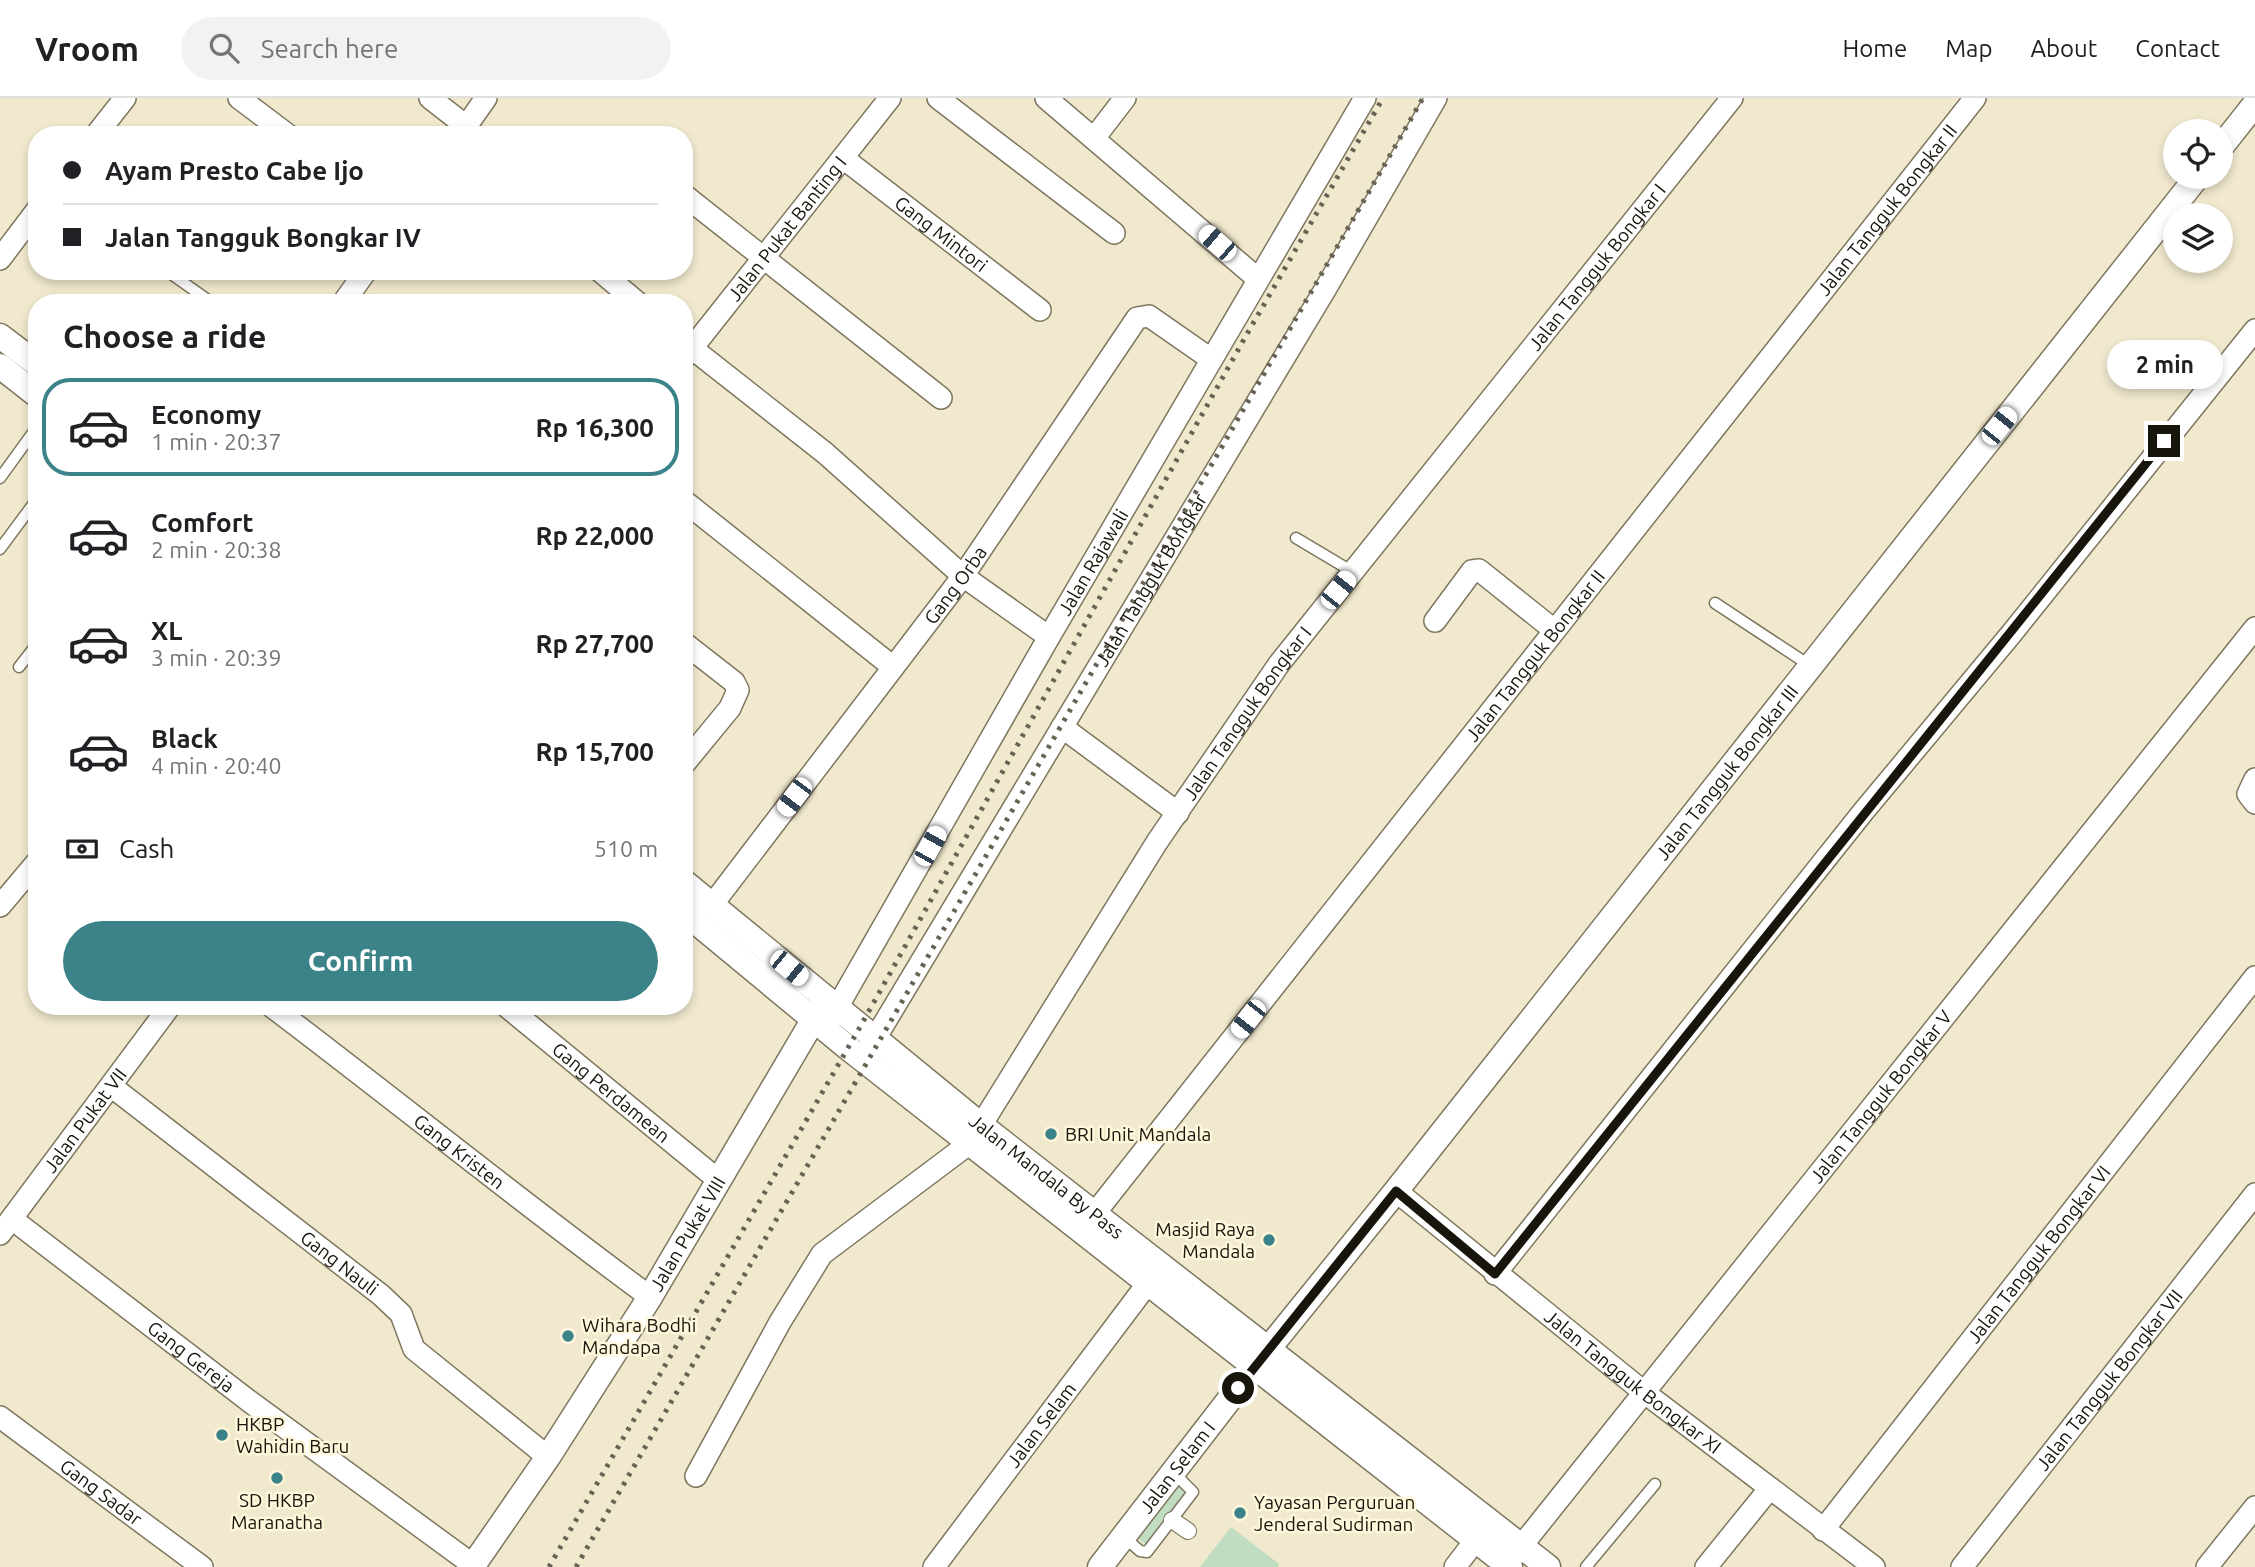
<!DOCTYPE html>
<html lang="en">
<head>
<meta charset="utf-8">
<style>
	body { margin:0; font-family:Ubuntu,sans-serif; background:#f2f2f2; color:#202124; height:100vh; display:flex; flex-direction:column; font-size:26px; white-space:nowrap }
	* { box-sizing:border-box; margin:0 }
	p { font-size:23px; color:#757577 }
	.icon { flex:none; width:38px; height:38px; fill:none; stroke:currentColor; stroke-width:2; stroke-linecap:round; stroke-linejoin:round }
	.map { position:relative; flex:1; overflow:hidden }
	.panel { position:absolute; left:28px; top:196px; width:665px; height:721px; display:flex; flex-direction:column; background:#fff; border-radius:28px; box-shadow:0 4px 10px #0003 }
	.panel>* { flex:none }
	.banner { position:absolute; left:28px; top:28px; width:665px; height:154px; border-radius:28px; box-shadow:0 4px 10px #0003; display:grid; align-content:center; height:154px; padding:0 35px; background:#fff }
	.buttons { position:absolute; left:2163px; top:21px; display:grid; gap:14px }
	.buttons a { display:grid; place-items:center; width:70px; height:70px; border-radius:50%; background:#fff; box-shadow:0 4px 10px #0003; font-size:35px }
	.end { position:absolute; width:32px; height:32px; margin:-16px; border:9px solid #18150c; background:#fff; box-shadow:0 0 0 4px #fff }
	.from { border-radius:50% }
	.bubble { position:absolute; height:49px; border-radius:24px; background:#fff; box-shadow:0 4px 10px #0003; font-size:23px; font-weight:700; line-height:49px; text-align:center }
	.car { position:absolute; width:21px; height:42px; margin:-21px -10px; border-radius:9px; box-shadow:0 0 5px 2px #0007; background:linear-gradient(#fff 24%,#345 0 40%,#fff 0 76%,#345 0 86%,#fff 0) }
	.banner b { display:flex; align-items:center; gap:24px; height:66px; font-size:26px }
	.banner b+b { border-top:2px solid #e0e0e0 }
	.banner i { width:18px; height:18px; background:#202124 }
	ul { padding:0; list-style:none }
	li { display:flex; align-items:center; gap:21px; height:98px; margin:0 14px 10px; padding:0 21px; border:4px solid transparent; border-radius:28px }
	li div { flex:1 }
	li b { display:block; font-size:26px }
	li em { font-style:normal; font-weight:700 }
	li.active { border-color:#3b8389 }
	li>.icon { width:63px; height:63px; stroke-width:1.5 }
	h2 { padding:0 35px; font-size:32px; line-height:84px }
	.pay { display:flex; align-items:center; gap:18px; height:77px; padding:0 35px; font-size:26px }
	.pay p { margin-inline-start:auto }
	.action { display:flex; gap:14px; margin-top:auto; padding:14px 35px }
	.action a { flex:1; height:80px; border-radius:42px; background:#3b8389; color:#fff; font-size:28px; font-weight:700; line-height:80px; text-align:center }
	header { display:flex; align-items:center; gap:42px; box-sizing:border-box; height:98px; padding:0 35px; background:#fff; border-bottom:2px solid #e0e0e0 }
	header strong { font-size:33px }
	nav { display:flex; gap:38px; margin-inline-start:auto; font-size:24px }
	.search { width:490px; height:63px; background:#f2f2f2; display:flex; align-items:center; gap:18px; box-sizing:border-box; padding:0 24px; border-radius:38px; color:#757577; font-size:26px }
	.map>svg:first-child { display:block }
	.green { fill:#c0dcc1 }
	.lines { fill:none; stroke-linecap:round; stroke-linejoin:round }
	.service-casing { stroke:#7e765e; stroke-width:13 }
	.pedestrian-casing { stroke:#7e765e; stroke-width:18 }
	.minor-casing { stroke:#7e765e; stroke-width:24 }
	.tertiary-casing { stroke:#7e765e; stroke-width:27 }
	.service { stroke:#fff; stroke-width:10 }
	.pedestrian { stroke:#fff; stroke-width:16 }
	.minor { stroke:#fff; stroke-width:21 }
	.tertiary { stroke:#fff; stroke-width:24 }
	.rail { stroke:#676253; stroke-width:5; stroke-dasharray:3.5 7; stroke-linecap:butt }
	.route { stroke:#18150c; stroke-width:9 }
	.poi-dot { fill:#3b8389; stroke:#fff7db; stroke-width:2.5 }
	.labels { text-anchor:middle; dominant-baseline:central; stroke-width:5; stroke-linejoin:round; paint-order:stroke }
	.street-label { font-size:19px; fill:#18150c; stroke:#fff7db }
	.poi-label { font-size:19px; fill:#18150c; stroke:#fff7db; text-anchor:start }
</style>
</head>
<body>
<header>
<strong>Vroom</strong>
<div class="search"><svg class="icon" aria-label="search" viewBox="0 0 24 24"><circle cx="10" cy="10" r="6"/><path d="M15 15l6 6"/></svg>Search here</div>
<nav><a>Home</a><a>Map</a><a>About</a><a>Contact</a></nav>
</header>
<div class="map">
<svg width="2255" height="1469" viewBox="0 0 2255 1469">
	<rect width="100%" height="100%" fill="#f1e9ce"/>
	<!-- green -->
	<path class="green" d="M1176,1386L1189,1396L1148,1448L1136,1439Z
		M1231,1429L1279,1466L1278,1469H1200Z"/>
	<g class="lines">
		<defs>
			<path id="service" d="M167,173L208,202
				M0,380L37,329
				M1296,440L1353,474
				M0,451L37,401
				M1715,505L1809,567
				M19,569L37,546
				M1124,1439L1140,1453L1147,1454L1193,1394L1174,1375
				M1586,1469L1655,1386"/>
			<path id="pedestrian" d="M1172,1422L1188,1433"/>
			<g id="minor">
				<path d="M239,0L288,37"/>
				<path d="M430,0L466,28"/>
				<path d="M938,0L1114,135"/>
				<path d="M1046,0L1258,181"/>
				<path d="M96,37L125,0"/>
				<path d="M460,37L486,0"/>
				<path d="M1095,39L1125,0"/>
				<path id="s1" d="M843,60L1040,212"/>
				<path d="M684,97L941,300"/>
				<path d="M0,161L37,112"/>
				<path d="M600,173L638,205"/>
				<path d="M343,205L366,173"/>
				<path d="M684,244L825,355L963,478L1049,539"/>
				<path id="s2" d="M685,259L890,0"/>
				<path d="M684,403L893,569"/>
				<path d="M1435,523L1472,473L1479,472L1554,532"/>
				<path d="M684,545L734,584L738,592L730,610L684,666"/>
				<path d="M1062,629L1178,715"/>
				<path d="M2255,681L2248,696L2255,705"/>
				<path id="s3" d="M712,807L963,478L1137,220L1149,218L1205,257"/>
				<path d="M0,808L37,764"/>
				<path id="s4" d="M271,908C398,1004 521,1104 650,1199"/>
				<path id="s5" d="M506,908L717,1081"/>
				<path id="s6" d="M830,922L1049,539L1365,0"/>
				<path id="s7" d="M867,954L1326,190L1436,0"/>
				<path id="s8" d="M111,988L381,1197L401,1216L414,1251L548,1359"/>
				<path id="s9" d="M1396,1093L1645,1295L1874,1469"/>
				<path id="s10" d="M1095,1115L1975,0"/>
				<path id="s11" d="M12,1121L249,1303L473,1467"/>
				<path id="s12" d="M0,1136L170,908"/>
				<path d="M1495,1176L1863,714L2012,535L2255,232"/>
				<path id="s13" d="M0,1319L202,1469"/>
				<path id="s14" d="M696,1378L780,1224L822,1156L970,1045L1157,744L1279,566L1732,0"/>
				<path id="s15" d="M1823,1432L2255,879"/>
				<path id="s16" d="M1511,1461L2255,530"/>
				<path id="s17" d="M934,1469L1148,1185"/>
				<path d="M1455,1469L1475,1443"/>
				<path d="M1706,1469L1770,1390"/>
				<path id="s18" d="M1962,1469L2255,1096"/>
				<path d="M2207,1469L2255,1409"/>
			</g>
			<g id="tertiary">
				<path d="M2221,49L2255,6"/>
				<path d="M0,238L37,266"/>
				<path d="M0,268L37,297"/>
				<path id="s19" d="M684,784L982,1028L1548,1469"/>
				<path d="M684,814L847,949L1510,1469"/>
				<path id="s20" d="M472,1469L548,1359L650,1199L821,909"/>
				<path id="s21" d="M1100,1469L1269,1250L1396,1093L2197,79"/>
			</g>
		</defs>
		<!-- service casing -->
		<use href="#service" class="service-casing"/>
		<!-- pedestrian casing -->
		<use href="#pedestrian" class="pedestrian-casing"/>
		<!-- minor casing -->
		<use href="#minor" class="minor-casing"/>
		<!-- tertiary casing -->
		<use href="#tertiary" class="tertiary-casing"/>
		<!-- service -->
		<use href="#service" class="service"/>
		<!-- pedestrian -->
		<use href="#pedestrian" class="pedestrian"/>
		<!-- minor -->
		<use href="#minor" class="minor"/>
		<!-- tertiary -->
		<use href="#tertiary" class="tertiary"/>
		<!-- rail -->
		<path class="rail" d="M549,1469L860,929L1247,236L1383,0
			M576,1469L1423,0"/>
	</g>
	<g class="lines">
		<!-- route -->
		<path class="route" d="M1238,1290L1396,1093L1495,1176L2164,343"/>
	</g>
	<!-- markers -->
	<g class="poi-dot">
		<circle cx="1051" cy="1036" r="7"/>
		<circle cx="1269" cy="1142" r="7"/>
		<circle cx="568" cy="1238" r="7"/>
		<circle cx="222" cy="1337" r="7"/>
		<circle cx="277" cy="1380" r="7"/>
		<circle cx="1240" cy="1415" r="7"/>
	</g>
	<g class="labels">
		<!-- street labels -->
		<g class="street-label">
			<text stroke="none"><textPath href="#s10" startOffset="1278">Jalan Tangguk Bongkar II</textPath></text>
			<text stroke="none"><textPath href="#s2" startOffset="164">Jalan Pukat Banting I</textPath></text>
			<text stroke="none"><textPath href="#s1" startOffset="124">Gang Mintori</textPath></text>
			<text stroke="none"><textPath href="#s14" startOffset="1519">Jalan Tangguk Bongkar I</textPath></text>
			<text stroke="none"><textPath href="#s6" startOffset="528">Jalan Rajawali</textPath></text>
			<text stroke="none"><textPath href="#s7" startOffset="551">Jalan Tangguk Bongkar</textPath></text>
			<text stroke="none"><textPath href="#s3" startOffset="402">Gang Orba</textPath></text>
			<text stroke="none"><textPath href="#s10" startOffset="710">Jalan Tangguk Bongkar II</textPath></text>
			<text stroke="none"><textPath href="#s14" startOffset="952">Jalan Tangguk Bongkar I</textPath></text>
			<text stroke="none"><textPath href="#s21" startOffset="1012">Jalan Tangguk Bongkar III</textPath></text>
			<text stroke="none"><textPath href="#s5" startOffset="136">Gang Perdamean</textPath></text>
			<text stroke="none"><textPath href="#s16" startOffset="592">Jalan Tangguk Bongkar V</textPath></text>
			<text stroke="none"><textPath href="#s12" startOffset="142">Jalan Pukat VII</textPath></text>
			<text stroke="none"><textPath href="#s4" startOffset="238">Gang Kristen</textPath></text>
			<text stroke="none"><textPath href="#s19" startOffset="467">Jalan Mandala By Pass</textPath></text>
			<text stroke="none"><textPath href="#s20" startOffset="397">Jalan Pukat VIII</textPath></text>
			<text stroke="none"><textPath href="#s15" startOffset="350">Jalan Tangguk Bongkar VI</textPath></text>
			<text stroke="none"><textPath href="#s8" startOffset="289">Gang Nauli</textPath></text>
			<text stroke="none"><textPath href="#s11" startOffset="226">Gang Gereja</textPath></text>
			<text stroke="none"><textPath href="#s18" startOffset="238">Jalan Tangguk Bongkar VII</textPath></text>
			<text stroke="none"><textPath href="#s9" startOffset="304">Jalan Tangguk Bongkar XI</textPath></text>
			<text stroke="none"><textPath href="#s17" startOffset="178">Jalan Selam</textPath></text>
			<text stroke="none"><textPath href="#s21" startOffset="126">Jalan Selam I</textPath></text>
			<text stroke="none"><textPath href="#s13" startOffset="126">Gang Sadar</textPath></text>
		</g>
		<!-- poi labels -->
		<g class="poi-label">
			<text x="1065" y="1036">BRI Unit Mandala</text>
			<text x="1255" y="1131" text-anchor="end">Masjid Raya<tspan x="1255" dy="22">Mandala</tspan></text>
			<text x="582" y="1227">Wihara Bodhi<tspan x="582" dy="22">Mandapa</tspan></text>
			<text x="236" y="1326">HKBP<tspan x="236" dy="22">Wahidin Baru</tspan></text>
			<text x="277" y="1402" text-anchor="middle">SD HKBP<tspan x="277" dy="22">Maranatha</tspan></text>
			<text x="1254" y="1404">Yayasan Perguruan<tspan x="1254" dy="22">Jenderal Sudirman</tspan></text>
		</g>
	</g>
</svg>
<div class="buttons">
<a><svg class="icon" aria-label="locate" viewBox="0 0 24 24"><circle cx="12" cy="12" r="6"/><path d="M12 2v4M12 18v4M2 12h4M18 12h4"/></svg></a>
<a><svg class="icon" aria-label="layers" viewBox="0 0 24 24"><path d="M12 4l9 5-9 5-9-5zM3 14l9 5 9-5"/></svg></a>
</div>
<i class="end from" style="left:1238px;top:1290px"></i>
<i class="end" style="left:2164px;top:343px"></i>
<div class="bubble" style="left:2107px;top:242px;width:116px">2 min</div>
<i class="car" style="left:1217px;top:145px;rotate:311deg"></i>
<i class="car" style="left:1999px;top:328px;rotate:39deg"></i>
<i class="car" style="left:1338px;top:492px;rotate:39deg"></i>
<i class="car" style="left:794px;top:699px;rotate:217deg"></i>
<i class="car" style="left:930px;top:748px;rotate:29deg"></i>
<i class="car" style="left:789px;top:870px;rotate:129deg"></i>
<i class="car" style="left:1248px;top:921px;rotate:218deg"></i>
<div class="banner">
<b><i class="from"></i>Ayam Presto Cabe Ijo</b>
<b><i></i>Jalan Tangguk Bongkar IV</b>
</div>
<section class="panel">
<h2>Choose a ride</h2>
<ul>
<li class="active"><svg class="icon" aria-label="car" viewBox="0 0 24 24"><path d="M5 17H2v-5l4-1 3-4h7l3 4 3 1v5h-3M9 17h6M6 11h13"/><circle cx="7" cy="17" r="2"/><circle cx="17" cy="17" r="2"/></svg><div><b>Economy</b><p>1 min · 20:37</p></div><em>Rp 16,300</em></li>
<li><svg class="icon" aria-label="car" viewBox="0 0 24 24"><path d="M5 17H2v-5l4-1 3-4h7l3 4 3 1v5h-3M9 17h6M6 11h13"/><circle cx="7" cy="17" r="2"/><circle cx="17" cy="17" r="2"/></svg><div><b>Comfort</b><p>2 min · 20:38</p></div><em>Rp 22,000</em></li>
<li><svg class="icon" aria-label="car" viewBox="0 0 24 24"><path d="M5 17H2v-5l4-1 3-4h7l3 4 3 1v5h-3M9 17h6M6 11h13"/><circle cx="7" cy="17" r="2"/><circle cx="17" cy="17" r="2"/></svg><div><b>XL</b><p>3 min · 20:39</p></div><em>Rp 27,700</em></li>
<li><svg class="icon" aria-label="car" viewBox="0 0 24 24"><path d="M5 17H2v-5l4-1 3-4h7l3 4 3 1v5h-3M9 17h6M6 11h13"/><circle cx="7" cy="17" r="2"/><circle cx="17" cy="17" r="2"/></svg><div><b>Black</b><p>4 min · 20:40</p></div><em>Rp 15,700</em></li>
</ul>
<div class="pay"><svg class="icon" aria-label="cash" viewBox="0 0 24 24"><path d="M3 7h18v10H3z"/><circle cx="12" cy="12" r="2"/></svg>Cash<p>510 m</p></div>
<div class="action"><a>Confirm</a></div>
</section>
</div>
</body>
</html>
